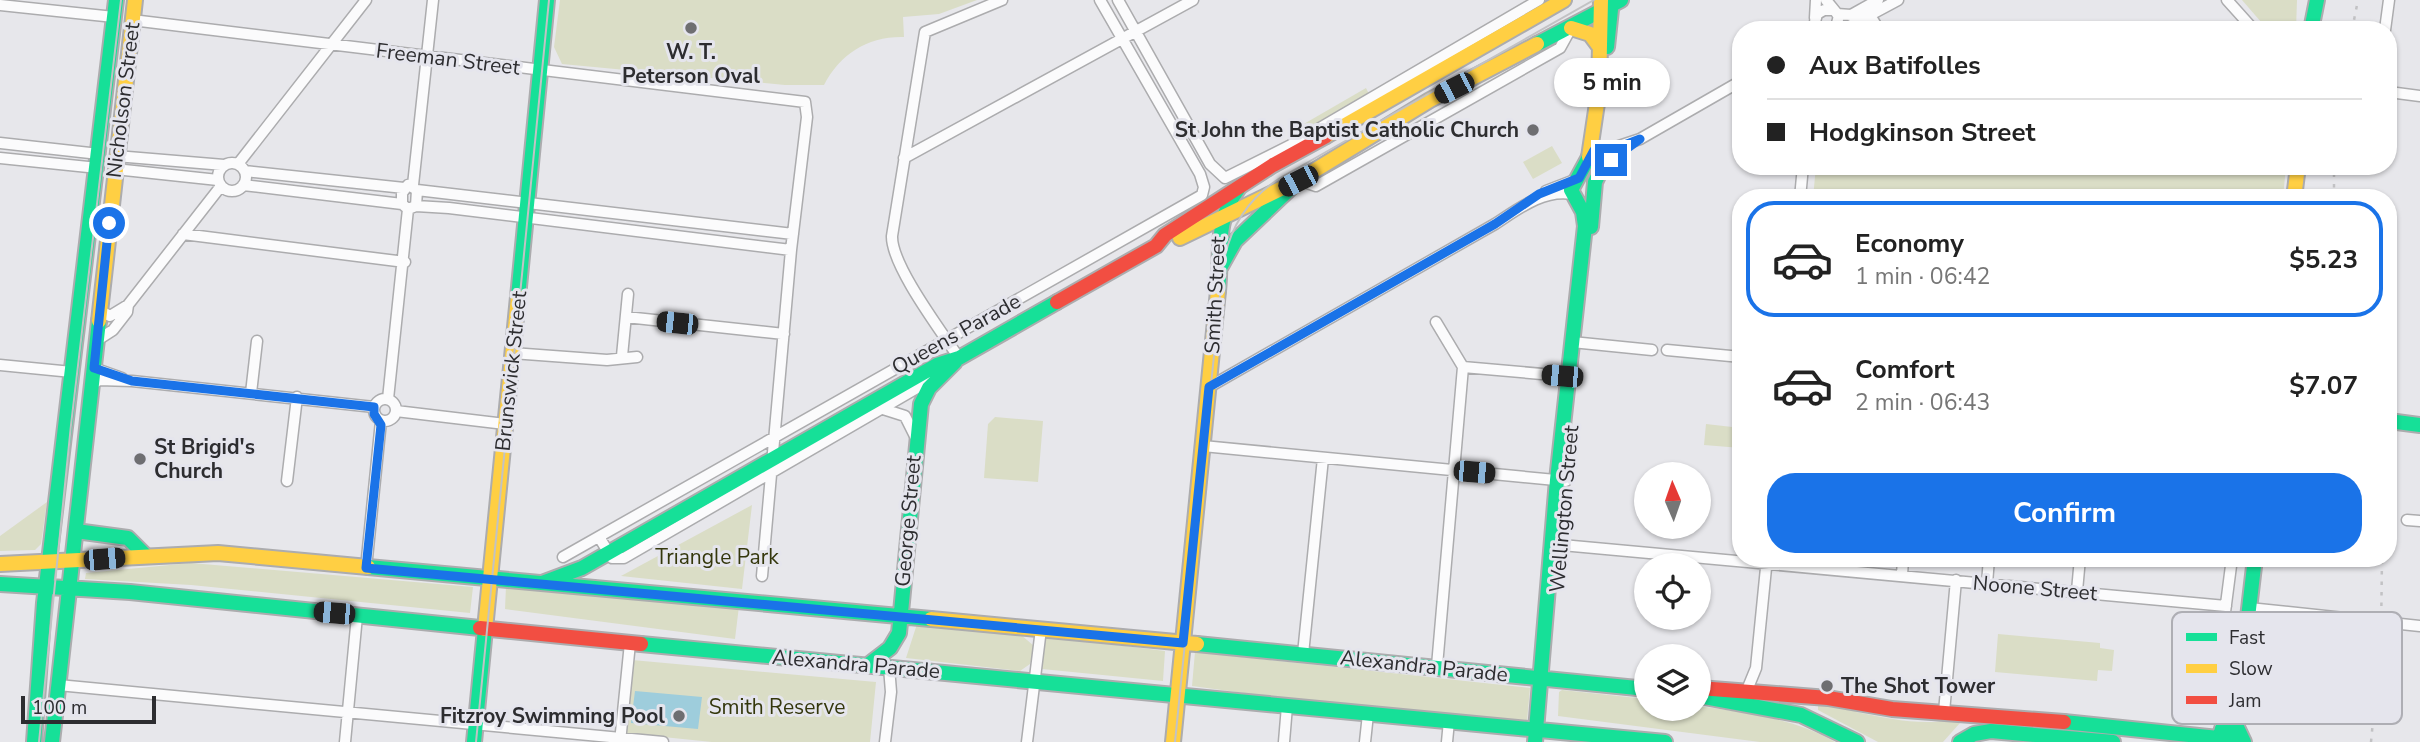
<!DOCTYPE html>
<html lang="en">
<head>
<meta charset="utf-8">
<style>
	body { margin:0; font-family:"Nunito Sans",sans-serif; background:#f6f6f6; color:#222; height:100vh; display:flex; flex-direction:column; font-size:26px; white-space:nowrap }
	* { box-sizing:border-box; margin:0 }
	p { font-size:23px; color:#767676 }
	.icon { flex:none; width:38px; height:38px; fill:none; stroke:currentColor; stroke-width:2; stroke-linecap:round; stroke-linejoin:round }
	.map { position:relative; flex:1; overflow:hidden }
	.details { position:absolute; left:1732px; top:189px; width:665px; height:378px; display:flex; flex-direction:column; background:#fff; border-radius:28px; box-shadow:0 2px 5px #0004 }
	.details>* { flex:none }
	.guide { position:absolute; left:1732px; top:21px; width:665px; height:154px; border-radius:28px; box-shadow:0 2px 5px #0004; display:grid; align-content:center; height:154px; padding:0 35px; background:#fff }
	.needle { width:46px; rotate:358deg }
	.controls { position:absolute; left:1634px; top:462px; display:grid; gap:14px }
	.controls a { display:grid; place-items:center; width:77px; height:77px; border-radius:50%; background:#fff; box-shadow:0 2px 5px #0004; font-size:35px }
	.scale { position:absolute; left:21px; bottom:18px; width:135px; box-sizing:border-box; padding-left:7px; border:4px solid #2d2d30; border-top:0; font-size:19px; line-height:24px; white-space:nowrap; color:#2d2d30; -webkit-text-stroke:5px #e5e5ed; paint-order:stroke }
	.end { position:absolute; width:32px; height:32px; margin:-16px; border:9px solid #1a73e8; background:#fff; box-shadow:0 0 0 4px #fff }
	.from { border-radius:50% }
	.bubble { position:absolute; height:49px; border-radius:24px; background:#fff; box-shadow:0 2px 5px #0004; font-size:23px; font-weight:700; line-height:49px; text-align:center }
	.car { position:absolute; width:21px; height:42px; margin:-21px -10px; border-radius:9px; box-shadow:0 0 5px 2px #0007; background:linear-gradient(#222 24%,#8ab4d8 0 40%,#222 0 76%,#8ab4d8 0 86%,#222 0) }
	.guide b { display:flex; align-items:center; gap:24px; height:66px; font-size:26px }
	.guide b+b { border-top:2px solid #e0e0e0 }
	.guide i { width:18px; height:18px; background:#222 }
	ul { padding:12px 0 0; list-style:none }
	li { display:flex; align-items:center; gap:21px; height:116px; margin:0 14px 10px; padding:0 21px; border:4px solid transparent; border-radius:28px }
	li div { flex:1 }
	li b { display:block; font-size:26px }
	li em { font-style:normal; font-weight:700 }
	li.on { border-color:#1a73e8 }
	li>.icon { width:63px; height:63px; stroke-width:1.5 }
	.cta { display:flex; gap:14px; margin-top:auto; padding:14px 35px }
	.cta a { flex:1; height:80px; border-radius:28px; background:#1a73e8; color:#fff; font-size:28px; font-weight:700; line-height:80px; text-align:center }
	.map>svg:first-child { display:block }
	.green { fill:#daddc6 }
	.water { fill:#9ecddc }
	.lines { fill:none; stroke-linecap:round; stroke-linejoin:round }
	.street-casing { stroke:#acacae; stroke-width:13 }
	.fast-casing { stroke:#acacae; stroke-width:18 }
	.slow-casing { stroke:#acacae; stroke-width:18 }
	.jam-casing { stroke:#acacae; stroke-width:18 }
	.street { stroke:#fbfbfc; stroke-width:10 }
	.fast { stroke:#16e098; stroke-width:14 }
	.slow { stroke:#ffcf43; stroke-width:14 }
	.jam { stroke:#f24e42; stroke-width:14 }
	.tram { stroke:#c2c2c4; stroke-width:2 }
	.rail { stroke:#c2c2c4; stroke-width:2.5; stroke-dasharray:3.5 7; stroke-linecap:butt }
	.route { stroke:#1a73e8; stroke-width:9 }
	.poi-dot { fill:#6e6e71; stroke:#e5e5ed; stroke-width:2.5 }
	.labels { text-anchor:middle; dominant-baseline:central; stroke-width:6; stroke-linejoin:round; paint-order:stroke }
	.poi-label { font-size:21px; font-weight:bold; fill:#2d2d30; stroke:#e5e5ed; text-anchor:end }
	.street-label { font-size:21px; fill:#2d2d30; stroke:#e5e5ed }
	.park-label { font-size:21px; fill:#34370c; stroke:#e5e5ed }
	.key { fill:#e5e5ed; stroke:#aeaeb4; stroke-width:2 }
	.key-label { font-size:19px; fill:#2d2d30 }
</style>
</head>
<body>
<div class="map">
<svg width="2420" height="742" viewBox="0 0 2420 742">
	<rect width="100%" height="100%" fill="#e7e7eb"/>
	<!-- green -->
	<path class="green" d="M560,0H977L939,14L903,17L904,37C868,36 840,54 824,85H785L562,64L554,47Z
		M2242,0H2297L2296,30H2268Z
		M1366,88L1369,94L1294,139L1290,132Z
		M1552,146L1562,163L1533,179L1523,162Z
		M1816,166H2286L2283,198H1813Z
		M995,417L1043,421L1038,482L984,478L988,424Z
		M1706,424L1741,428V448L1704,445Z
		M47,502L41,544L35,550L0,551V536Z
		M752,505L742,589L621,576Z
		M191,563L473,587L470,613L191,585L85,579L86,573Z
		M506,586L739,606L735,639L505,609Z
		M917,624L1020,634L1034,646L1030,664L1020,671L906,658Z
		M1998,634L2100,643V648L2114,650L2112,671L2098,670L2097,681L1995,672Z
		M1045,636L1165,651L1163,681L1042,669Z
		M1195,652L1530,688L1527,721L1282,698L1192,686Z
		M632,660L876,682L870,742H712L624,733Z
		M1562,690L1647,699V709H1699V706C1746,713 1794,718 1835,742H1760L1558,716L1559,692Z
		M1818,701L1852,706L1856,712C1881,717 1908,723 1933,722C1941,722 1951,717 1960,716V723L1943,742H1878L1818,710Z"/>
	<!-- water -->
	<path class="water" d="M635,691L702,697L698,729L631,723Z"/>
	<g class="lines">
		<defs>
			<path id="street" d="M1118,0L1210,164L1225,178L1289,146L1539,0
				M1826,0L1839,16L1835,30
				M2227,0L2254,30
				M0,5L114,17
				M1868,12L1879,30
				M1837,14L1851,15L1878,0
				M1815,18L1816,0
				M132,20L805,102L807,117L791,250L762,576
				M1813,30L1817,14L1824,10H1833
				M1842,30L1898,0
				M2385,30L2389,0
				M2389,92L2420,96
				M0,143L99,154
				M1604,151L1640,139L1741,81
				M116,156L224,165
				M0,158L98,168
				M904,158L1193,0
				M218 177a14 14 0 1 1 28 0a14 14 0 1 1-28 0Z
				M238,164L366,0
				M115,169L218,180
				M245,171L404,188
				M1299,180L1316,186L1560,48L1571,28
				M243,185L402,204
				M413,185L433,0
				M417,190L793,234
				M1546,191L1577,179
				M1800,198L1803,166
				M416,206L417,190L408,185L402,193V204L408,209L416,206L449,208L791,250
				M183,234L405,262
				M99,310L110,316L128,305
				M626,317L784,334
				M1436,322L1463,367L1437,666
				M96,341L113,330L127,312L128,305L221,186
				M1572,342L1652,350
				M1667,350L1741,357
				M512,353L607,360L637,357
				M622,356L628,294
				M959,358C941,331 891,265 892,236L925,32L1002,0
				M0,365L72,372
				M1463,367L1576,377
				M94,368L122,378
				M93,384L99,380L132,381L374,407
				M1209,387L1495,224C1518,209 1543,189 1572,194
				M251,393L257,341
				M374 410a11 11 0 1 1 22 0a11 11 0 1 1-22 0Z
				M388,399L408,209
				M883,409L905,416L916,438
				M396,411L505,424
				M1203,446L1566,481
				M287,481L297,397
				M2407,520L2420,521
				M599,537L612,558H624L931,380
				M1551,544L2226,606
				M563,557L1202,195L1204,187L1200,174L1100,0
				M366,568L381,421
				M1902,576L1903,558
				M1987,584L1989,558
				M2077,591L2080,558
				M2249,608L2420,626
				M1303,654L1323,458
				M58,685L663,742
				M1747,690L1756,668L1767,558
				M1944,712L1956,580
				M2221,726L2214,697L2232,558
				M345,742L357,616
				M620,742L630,643
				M885,742L891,692L889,667
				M1027,742L1041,629
				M1284,742L1287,706
				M1365,742L1368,714
				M1447,742L1449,721"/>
			<path id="fast" d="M2311,30L2317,0
				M1537,44L1621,0
				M1607,47L1612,0
				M1591,227L1595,182L1607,157L1603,150L1592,151
				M1221,266L1235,241L1297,182
				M1218,291C1222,254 1214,221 1238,189
				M518,297L547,0
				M2389,421L2420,425
				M76,531L128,538L146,556
				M368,567L931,619
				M542,583L582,568L937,365L959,358L1057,302
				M0,584L130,592L480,628
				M641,644L1665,742
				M1197,644L1647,689
				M868,665L890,648L899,633L921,404L929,388L955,362
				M1699,696L1801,715L1857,742
				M2064,722L2218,738
				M2235,723L2244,742
				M34,742L44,603L116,0
				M52,742L99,321
				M474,742L485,629
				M1535,742L1557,480L1585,226L1583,212L1571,190L1589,157
				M1960,742L1974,734L1991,731L2113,742
				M2218,742L2243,660L2255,558
				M2231,742L2234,715"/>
			<path id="slow" d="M1571,28L1590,34L1599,46
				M1326,136L1564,0
				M1589,157L1599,90L1601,0
				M2294,198L2298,166
				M1180,238L1299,180L1430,100L1537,44
				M99,321L135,0
				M0,564L218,553L368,567
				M931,619L1197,644
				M485,629L518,297
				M1173,742L1218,291"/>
			<path id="jam" d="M1057,302L1156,246L1165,235L1273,165L1326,136
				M480,628L641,644
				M1699,688L1828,698L1892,709L2064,722"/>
		</defs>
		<!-- street casing -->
		<use href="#street" class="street-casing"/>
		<!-- fast casing -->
		<use href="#fast" class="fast-casing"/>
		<!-- slow casing -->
		<use href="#slow" class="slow-casing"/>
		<!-- jam casing -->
		<use href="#jam" class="jam-casing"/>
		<!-- street -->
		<use href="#street" class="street"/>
		<!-- fast -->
		<use href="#fast" class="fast"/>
		<!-- slow -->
		<use href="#slow" class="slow"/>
		<!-- jam -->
		<use href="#jam" class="jam"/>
		<!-- tram -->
		<path class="tram" d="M39,742L71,425L121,0
			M476,742L549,0
			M1175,742L1223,266C1229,228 1247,199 1280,178L1594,0"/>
		<!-- rail -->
		<path class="rail" d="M2352,30L2358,0
			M2334,198V166
			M2371,742L2381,636L2382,558"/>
	</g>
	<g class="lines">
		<!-- route -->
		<path class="route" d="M109,223L94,368L132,381L374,407V414L381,425L366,568L1183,643L1209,387L1495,224L1539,194L1579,178L1594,150L1614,149L1640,139L1611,160"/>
	</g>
	<!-- markers -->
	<g class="poi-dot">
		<circle cx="691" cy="28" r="7"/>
		<circle cx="1533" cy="130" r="7"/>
		<circle cx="140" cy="459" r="7"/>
		<circle cx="1827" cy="686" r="7"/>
		<circle cx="679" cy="716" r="7"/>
	</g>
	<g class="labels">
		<!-- poi labels -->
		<g class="poi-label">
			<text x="691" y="52" text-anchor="middle">W. T.<tspan x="691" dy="24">Peterson Oval</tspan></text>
			<text x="1519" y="130">St John the Baptist Catholic Church</text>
			<text x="154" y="447" text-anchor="start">St Brigid's<tspan x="154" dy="24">Church</tspan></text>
			<text x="1841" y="686" text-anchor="start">The Shot Tower</text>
			<text x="665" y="716">Fitzroy Swimming Pool</text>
		</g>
		<!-- street labels -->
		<g class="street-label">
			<text transform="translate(448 59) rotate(7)">Freeman Street</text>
			<text transform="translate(123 100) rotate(-83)">Nicholson Street</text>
			<text transform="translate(1215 295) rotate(-87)">Smith Street</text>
			<text transform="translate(956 334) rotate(-29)">Queens Parade</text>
			<text transform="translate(511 371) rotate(-84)">Brunswick Street</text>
			<text transform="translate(1564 509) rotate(-85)">Wellington Street</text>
			<text transform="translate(908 521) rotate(-85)">George Street</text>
			<text transform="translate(2035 588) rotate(5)">Noone Street</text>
			<text transform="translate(856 664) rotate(5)">Alexandra Parade</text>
			<text transform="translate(1424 666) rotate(6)">Alexandra Parade</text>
		</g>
		<!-- park labels -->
		<g class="park-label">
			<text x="717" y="557">Triangle Park</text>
			<text x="777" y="707">Smith Reserve</text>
		</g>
	</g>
	<!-- legend -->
	<rect x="2172" y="612" width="230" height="112" rx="10" class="key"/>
	<rect x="2186" y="633" width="31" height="8" fill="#16e098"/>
	<rect x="2186" y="664" width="31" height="9" fill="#ffcf43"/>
	<rect x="2186" y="696" width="31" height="8" fill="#f24e42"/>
	<g class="key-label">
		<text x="2229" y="644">Fast</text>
		<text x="2229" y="675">Slow</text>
		<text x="2229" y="707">Jam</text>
	</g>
</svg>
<div class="controls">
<a><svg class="needle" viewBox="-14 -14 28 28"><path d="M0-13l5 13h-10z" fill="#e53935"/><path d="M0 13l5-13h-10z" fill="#767676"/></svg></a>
<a><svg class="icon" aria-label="locate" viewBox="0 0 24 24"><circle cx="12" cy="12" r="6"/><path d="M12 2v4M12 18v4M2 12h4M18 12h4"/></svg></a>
<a><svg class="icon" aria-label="layers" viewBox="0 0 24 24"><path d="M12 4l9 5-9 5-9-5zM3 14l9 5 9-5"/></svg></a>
</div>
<div class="scale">100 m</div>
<i class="end from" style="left:109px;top:223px"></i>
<i class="end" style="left:1611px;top:160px"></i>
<div class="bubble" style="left:1554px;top:58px;width:116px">5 min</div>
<i class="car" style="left:1454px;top:88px;rotate:243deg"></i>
<i class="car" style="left:1298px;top:181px;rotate:243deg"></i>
<i class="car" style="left:677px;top:323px;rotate:276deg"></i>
<i class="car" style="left:1562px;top:376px;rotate:275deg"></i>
<i class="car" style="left:1474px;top:472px;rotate:95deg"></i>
<i class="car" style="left:104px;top:559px;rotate:85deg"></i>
<i class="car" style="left:334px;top:613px;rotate:275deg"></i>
<div class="guide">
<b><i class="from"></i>Aux Batifolles</b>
<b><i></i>Hodgkinson Street</b>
</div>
<section class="details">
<ul>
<li class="on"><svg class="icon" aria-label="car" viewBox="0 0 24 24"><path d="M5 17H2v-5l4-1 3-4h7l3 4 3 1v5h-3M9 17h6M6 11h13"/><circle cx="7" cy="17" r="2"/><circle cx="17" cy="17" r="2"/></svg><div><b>Economy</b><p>1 min · 06:42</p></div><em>$5.23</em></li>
<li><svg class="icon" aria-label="car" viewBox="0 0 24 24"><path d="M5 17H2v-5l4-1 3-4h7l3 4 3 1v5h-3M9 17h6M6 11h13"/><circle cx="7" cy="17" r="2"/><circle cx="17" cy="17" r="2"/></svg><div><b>Comfort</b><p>2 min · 06:43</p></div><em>$7.07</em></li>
</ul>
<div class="cta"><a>Confirm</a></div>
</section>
</div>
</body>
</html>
